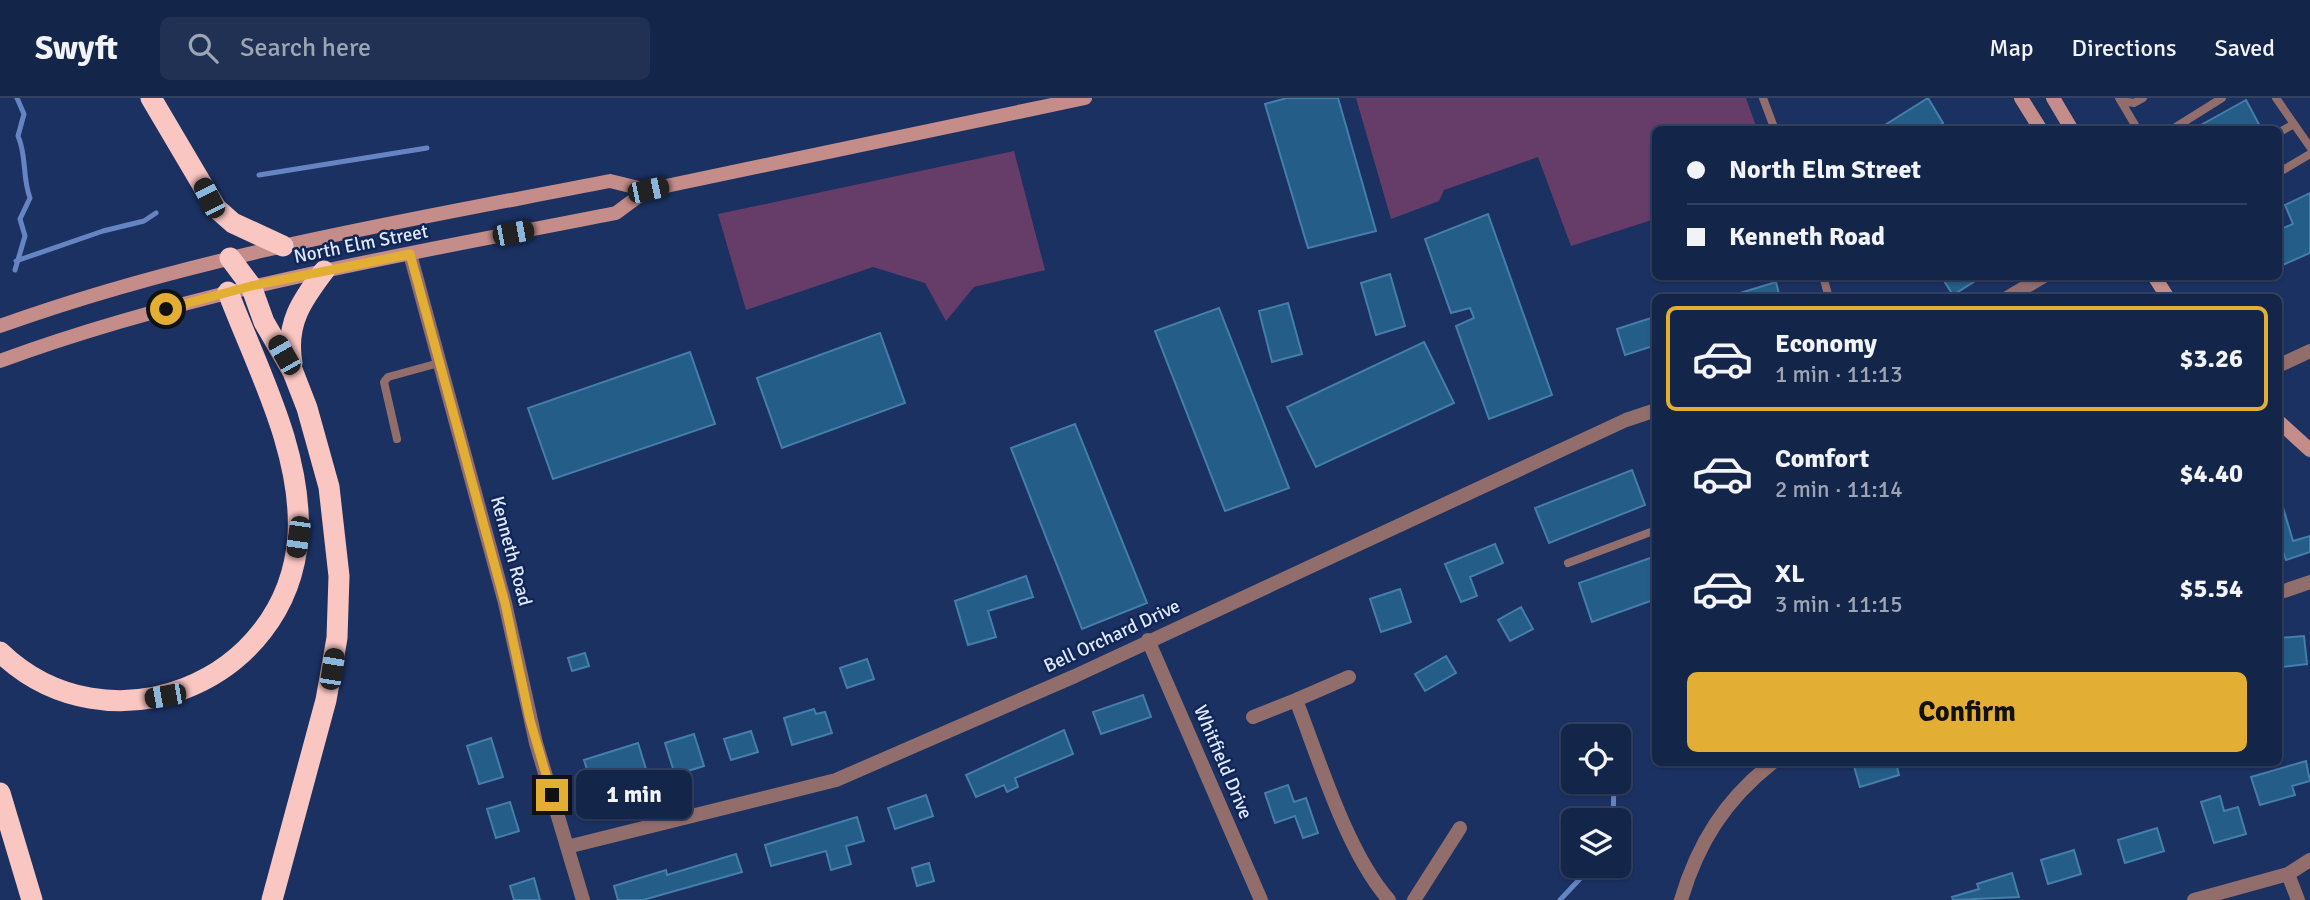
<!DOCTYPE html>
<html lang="en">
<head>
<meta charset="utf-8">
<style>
	body { margin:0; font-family:Signika,sans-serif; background:#213154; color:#f1f3f6; height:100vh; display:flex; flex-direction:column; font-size:26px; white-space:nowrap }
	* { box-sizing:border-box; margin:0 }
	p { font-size:23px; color:#9da5b5 }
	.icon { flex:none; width:38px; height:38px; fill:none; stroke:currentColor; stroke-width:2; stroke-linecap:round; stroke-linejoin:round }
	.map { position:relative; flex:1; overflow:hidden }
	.details { position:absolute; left:1652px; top:196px; width:630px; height:472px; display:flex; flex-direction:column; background:#14254a; border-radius:10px; box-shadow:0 2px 5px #0004,0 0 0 2px #334262 }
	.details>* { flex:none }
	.banner { position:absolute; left:1652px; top:28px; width:630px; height:154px; border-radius:10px; box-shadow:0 2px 5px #0004,0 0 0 2px #334262; display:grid; align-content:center; height:154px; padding:0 35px; background:#14254a }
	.controls { position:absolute; left:1561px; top:626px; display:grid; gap:14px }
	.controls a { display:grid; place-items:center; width:70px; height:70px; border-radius:10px; background:#14254a; box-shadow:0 2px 5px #0004,0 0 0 2px #334262; font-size:35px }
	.end { position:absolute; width:32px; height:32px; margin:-16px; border:9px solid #e3ae34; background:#111; box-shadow:0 0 0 4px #111 }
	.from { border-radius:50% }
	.bubble { position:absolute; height:49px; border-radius:10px; background:#14254a; box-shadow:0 2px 5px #0004,0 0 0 2px #334262; font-size:23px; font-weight:700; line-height:49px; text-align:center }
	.car { position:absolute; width:21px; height:42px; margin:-21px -10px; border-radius:9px; box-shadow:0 0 5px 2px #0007; background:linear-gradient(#222 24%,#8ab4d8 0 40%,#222 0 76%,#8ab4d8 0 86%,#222 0) }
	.banner b { display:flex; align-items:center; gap:24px; height:66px; font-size:26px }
	.banner b+b { border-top:2px solid #334262 }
	.banner i { width:18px; height:18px; background:#f1f3f6 }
	ul { padding:12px 0 0; list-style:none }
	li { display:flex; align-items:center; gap:21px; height:105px; margin:0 14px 10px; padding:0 21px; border:4px solid transparent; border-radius:10px }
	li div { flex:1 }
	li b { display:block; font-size:26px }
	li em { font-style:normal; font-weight:700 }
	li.active { border-color:#e3ae34 }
	li>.icon { width:63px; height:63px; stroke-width:1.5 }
	.cta { display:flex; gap:14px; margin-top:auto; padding:14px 35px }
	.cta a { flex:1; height:80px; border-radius:10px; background:#e3ae34; color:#111; font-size:28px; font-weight:700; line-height:80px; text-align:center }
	header { display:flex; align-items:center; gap:42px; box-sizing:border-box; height:98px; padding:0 35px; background:#14254a; border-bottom:2px solid #334262 }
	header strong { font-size:33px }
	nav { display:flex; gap:38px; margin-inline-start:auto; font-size:24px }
	.search { width:490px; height:63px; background:#213154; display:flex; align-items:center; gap:18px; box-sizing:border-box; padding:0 24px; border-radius:10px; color:#9da5b5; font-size:26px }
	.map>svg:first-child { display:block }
	.green { fill:#663d69 }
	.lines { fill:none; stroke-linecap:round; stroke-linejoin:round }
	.stream { stroke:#6784c2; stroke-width:5 }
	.building { fill:#235d88; stroke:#457eaa; stroke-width:2 }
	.service { stroke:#916d6b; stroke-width:8 }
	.minor { stroke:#916d6b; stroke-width:14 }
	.secondary { stroke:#c58d89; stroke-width:14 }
	.motorway { stroke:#fac6c2; stroke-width:21 }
	.route { stroke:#e3ae34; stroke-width:9 }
	.labels { text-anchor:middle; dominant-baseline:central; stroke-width:5; stroke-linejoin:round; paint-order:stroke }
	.street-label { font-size:19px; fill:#dfe9fb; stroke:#112656 }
</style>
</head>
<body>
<header>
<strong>Swyft</strong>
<div class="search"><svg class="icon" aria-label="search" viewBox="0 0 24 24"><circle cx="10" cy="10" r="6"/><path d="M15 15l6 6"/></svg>Search here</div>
<nav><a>Map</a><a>Directions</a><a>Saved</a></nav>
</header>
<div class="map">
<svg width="2310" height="802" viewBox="0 0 2310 802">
	<rect width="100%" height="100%" fill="#1b3162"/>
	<!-- green -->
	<path class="green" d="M1356,0H1746L1757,31L1656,32L1655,121L1571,148L1538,59L1444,92L1439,103L1391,121Z
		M1014,53L1045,172L974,189L946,223L925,185L873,169L746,212L718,116Z"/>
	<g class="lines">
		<!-- stream -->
		<path class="stream" d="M259,77L427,50
			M16,163L103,133L144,123L156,115
			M15,172L25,138L20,121L30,100C22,79 27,58 18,38L24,16L17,0
			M1619,672L1629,655
			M1613,723L1614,684
			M1560,802L1592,768"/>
	</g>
	<!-- building -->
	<path class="building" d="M1287,0H1338L1376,133L1308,150L1265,6Z
		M1928,0L1943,25L1932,32H1877Z
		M2246,2L2262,32H2192Z
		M2310,95V155L2278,169V132L2293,126L2285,107Z
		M1488,116L1552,297L1489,321L1456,228L1474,220L1470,210L1451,215L1425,141Z
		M1390,176L1405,228L1376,237L1361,185Z
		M1941,178H1983L1953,197Z
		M1776,184L1780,200H1738L1737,196Z
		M1288,205L1302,256L1272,264L1259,213Z
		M1219,210L1289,390L1225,413L1155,233Z
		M1651,220L1656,247L1625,257L1617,231Z
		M880,235L905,305L782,350L757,280Z
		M1424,244L1454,305L1316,369L1287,309Z
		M690,254L715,326L553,381L528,310Z
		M1075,326L1147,505L1082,531L1011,350Z
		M1632,372L1645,407L1549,445L1535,410Z
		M2278,406H2282L2293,443L2310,438V454L2286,462L2278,440Z
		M1495,446L1503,465L1470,479L1477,498L1461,504L1445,466Z
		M1656,458V501L1592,524L1579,485Z
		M1026,478L1033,499L988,513L996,539L968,547L955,503Z
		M1400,491L1411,524L1381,534L1370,501Z
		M1521,509L1533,531L1510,543L1498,522Z
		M2304,538L2307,566L2281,569L2278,540Z
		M585,555L589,568L572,573L568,560Z
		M1446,558L1456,575L1425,593L1415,576Z
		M867,561L874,581L847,590L840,570Z
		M1143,597L1151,619L1101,636L1093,614Z
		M814,611L816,616L825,614L832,635L792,647L784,620Z
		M1064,632L1073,656L1015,680L1018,689L1007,694L1004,687L976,699L966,677Z
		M751,633L758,654L731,662L724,641Z
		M694,636L704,668L675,677L665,645Z
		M491,640L503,679L479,686L467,648Z
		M638,645L646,671L592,688L584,662Z
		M2306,663L2310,683L2292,688L2295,697L2260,707L2251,679Z
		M1853,665H1896L1899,677L1860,689Z
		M1288,687L1294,704L1306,700L1318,735L1303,740L1295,718L1275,725L1265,695Z
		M926,697L933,718L895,731L888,710Z
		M2220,698L2224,713L2238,709L2246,736L2214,745L2201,704Z
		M510,704L519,733L496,740L487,711Z
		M857,719L864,743L846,748L851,766L831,772L826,753L771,768L765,747Z
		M2157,730L2164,753L2125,765L2118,742Z
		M2074,752L2081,776L2048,786L2041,762Z
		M736,756L742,774L643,802H618L614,788L666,772L667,777Z
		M929,765L934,783L917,788L912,770Z
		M2012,775L2019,799L1953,802L1952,799L1979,791L1977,786Z
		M534,780L540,802H514L510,788Z"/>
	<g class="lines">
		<!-- service -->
		<path class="service" d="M1763,0L1775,32
			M2119,0L2138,32
			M2276,0L2310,49
			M2121,3L2134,5L2143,0
			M2171,32L2222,0
			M2278,35L2294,26
			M2278,75L2310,56
			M1823,178L1829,200
			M397,341L384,284L388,279L439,265
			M1568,465L1656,432"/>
		<!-- minor -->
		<path class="minor" d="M410,156L505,505L536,645L583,802
			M2007,200L2044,178
			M2278,268L2310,253
			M2278,495L2310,484
			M1148,542L1261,802
			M1349,579L1296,602C1319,661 1347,755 1389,802
			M1253,619L1296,602
			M567,749L836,682L1075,578L1626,322L1656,312
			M2288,776L2298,802
			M1414,802L1460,730
			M1681,802C1698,745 1725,702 1772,665
			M2194,802L2288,776L2310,762"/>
		<!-- secondary -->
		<path class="secondary" d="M2021,0L2041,32
			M2053,0L2072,32
			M2154,178L2168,200
			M0,228C197,157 405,123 610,83L647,92
			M0,263C199,190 409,156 616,115L647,92L1085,0
			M2278,323L2310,352"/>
		<!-- motorway -->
		<path class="motorway" d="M151,0L216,110L233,125L283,148
			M230,160L251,188L264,224L293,274L307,310L329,389L339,478L337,540L326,602L272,802
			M292,265C285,226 302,202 324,173
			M0,554C107,657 288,586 298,438C303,355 257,270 228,194
			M0,695L32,802"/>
	</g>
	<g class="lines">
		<!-- route -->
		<path class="route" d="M166,211L251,188L410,156L505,505L530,622L552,697"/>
	</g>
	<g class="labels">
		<!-- street labels -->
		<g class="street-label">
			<text transform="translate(361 146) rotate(-11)">North Elm Street</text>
			<text transform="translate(511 453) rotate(75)">Kenneth Road</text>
			<text transform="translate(1112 538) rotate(-25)">Bell Orchard Drive</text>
			<text transform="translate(1223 664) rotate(67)">Whitfield Drive</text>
		</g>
	</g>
</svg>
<div class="controls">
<a><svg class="icon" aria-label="locate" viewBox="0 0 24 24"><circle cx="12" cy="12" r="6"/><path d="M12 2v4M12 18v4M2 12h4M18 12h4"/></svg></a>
<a><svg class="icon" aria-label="layers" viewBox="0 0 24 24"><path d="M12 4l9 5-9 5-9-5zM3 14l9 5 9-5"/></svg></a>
</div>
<i class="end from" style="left:166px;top:211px"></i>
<i class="end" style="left:552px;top:697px"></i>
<div class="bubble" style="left:576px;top:672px;width:116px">1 min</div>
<i class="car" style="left:648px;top:92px;rotate:78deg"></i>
<i class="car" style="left:209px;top:100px;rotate:333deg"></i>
<i class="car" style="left:513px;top:135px;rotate:79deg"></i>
<i class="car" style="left:284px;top:257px;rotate:330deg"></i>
<i class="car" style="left:298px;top:439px;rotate:188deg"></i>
<i class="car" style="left:332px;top:571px;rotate:9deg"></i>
<i class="car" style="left:165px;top:598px;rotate:260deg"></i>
<div class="banner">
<b><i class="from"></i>North Elm Street</b>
<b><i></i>Kenneth Road</b>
</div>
<section class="details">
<ul>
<li class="active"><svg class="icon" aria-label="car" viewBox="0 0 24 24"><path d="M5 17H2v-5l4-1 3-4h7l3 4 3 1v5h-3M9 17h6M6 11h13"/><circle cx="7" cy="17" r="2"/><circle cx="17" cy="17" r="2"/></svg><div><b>Economy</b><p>1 min · 11:13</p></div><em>$3.26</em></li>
<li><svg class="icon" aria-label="car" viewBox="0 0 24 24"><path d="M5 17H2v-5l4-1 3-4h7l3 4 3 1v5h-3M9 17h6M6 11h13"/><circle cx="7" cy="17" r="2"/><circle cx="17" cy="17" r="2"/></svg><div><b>Comfort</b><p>2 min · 11:14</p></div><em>$4.40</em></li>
<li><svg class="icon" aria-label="car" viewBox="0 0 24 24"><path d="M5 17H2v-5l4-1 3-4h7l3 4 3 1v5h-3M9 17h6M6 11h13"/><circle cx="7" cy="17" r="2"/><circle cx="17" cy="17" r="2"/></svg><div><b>XL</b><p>3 min · 11:15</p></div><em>$5.54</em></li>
</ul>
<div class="cta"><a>Confirm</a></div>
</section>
</div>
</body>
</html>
